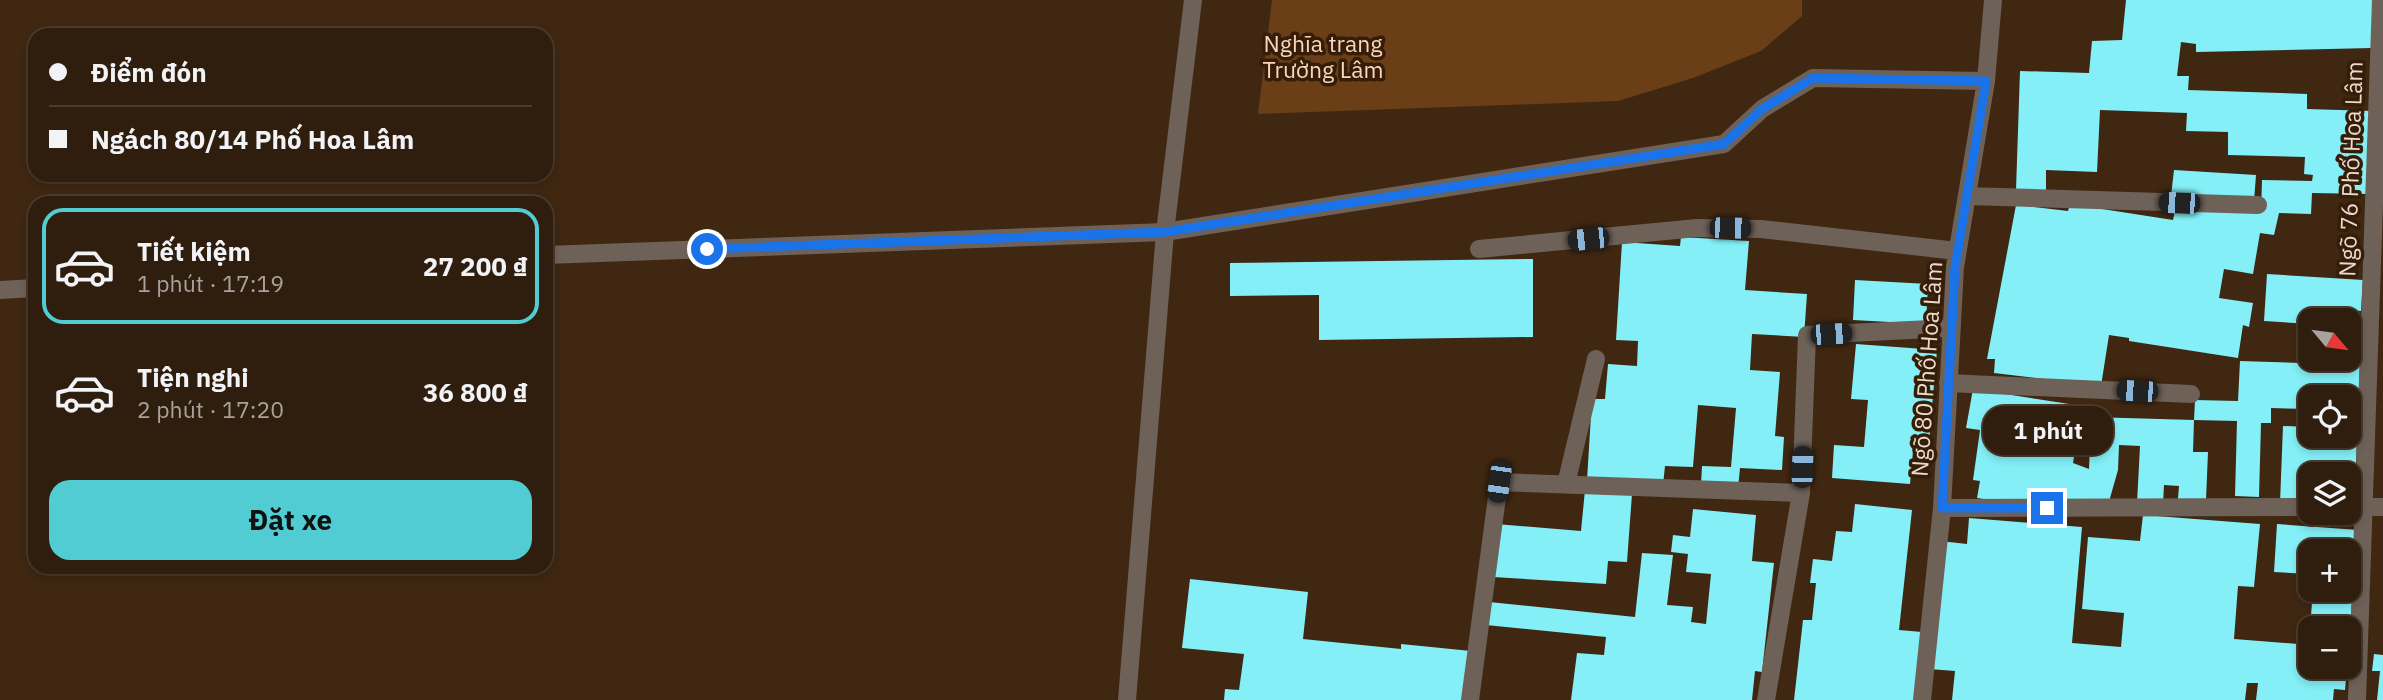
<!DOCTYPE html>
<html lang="vi">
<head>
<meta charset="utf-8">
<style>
	body { margin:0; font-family:"IBM Plex Sans",sans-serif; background:#372617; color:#f1f3f6; height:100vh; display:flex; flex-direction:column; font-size:26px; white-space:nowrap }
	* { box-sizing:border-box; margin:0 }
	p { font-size:23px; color:#a7a29e }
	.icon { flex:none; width:38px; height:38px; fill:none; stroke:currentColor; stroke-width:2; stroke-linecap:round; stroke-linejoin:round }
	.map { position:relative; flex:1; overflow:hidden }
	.panel { position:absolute; left:28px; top:196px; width:525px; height:378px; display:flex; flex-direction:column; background:#2f1d0e; border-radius:21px; box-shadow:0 4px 10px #0003,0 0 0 2px #4a3b2e }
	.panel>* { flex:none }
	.banner { position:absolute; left:28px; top:28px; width:525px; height:154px; border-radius:21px; box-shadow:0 4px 10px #0003,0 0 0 2px #4a3b2e; display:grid; align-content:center; height:154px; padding:0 21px; background:#2f1d0e }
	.needle { width:46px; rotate:119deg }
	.buttons { position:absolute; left:2298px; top:308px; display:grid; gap:14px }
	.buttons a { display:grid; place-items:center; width:63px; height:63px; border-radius:14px; background:#2f1d0e; box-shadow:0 4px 10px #0003,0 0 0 2px #4a3b2e; font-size:35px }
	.end { position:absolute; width:32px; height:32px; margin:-16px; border:9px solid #1a73e8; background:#fff; box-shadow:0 0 0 4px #fff }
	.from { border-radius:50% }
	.bubble { position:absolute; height:49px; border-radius:21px; background:#2f1d0e; box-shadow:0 4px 10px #0003,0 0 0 2px #4a3b2e; font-size:23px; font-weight:700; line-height:49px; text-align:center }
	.car { position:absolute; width:21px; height:42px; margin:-21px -10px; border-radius:9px; box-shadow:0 0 5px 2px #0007; background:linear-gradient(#222 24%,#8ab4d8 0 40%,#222 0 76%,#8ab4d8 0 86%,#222 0) }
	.banner b { display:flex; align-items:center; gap:24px; height:66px; font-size:26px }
	.banner b+b { border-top:2px solid #4a3b2e }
	.banner i { width:18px; height:18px; background:#f1f3f6 }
	ul { padding:12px 0 0; list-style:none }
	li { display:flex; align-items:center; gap:21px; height:116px; margin:0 14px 10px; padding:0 7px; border:4px solid transparent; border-radius:21px }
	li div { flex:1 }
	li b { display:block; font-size:26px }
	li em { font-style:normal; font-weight:700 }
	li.on { border-color:#51ccd3 }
	li>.icon { width:63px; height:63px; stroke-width:1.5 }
	.button { display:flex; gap:14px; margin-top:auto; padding:14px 21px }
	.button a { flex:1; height:80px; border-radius:21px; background:#51ccd3; color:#111; font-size:28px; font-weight:700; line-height:80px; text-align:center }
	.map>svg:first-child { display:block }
	.green { fill:#6a3f18 }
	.building { fill:#84eff6 }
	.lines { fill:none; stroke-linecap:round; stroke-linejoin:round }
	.minor { stroke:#6e6158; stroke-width:18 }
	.tertiary { stroke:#6e6158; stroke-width:18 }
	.route { stroke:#1a73e8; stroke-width:9 }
	.labels { text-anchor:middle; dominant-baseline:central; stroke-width:7; stroke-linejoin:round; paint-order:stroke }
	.park-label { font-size:23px; fill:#f8d6bc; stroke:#351d08 }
	.street-label { font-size:23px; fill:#ebdace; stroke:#351d08 }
</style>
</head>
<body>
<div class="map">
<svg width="2383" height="700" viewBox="0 0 2383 700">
	<rect width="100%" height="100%" fill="#3f2712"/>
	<!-- green -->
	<path class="green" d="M1272,0H1802V16L1761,51L1693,78L1618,101L1258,114Z"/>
	<!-- building -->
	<path class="building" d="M2126,0H2372V48L2196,52V44L2181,42L2177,76H2189L2188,90L2307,94V109L2372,111L2369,194L2312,193L2311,214L2279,213L2274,235L2260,233L2253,274L2224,269L2219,298L2253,303L2249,327L2243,325L2238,358L2129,341V338L2109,335L2101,386L1994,373L1995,359H1987L2016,205L2068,211L2070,204L2173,220L2176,206L2261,212L2262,180L2312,181L2313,175L2304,174L2305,157L2228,155V132L2186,131L2187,113L2100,110L2097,172L2046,170V191L2016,190L2020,71L2089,73L2092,41L2122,40Z
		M2174,170L2256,175L2254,201L2171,196Z
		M1681,237L1749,241L1745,290L1807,294L1804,337L1752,334L1750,370L1780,372L1775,436L1784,437L1782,470L1740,468L1738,488L1701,485L1702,466L1731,467L1736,408L1698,405L1693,467L1665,466L1663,485L1587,480L1592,399H1605L1608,364L1637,366L1638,341L1616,340L1622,242L1680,246Z
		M1533,259V337L1319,340V295L1230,296V263Z
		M2267,274L2363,280L2361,311L2348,310L2347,320H2310V324L2264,321Z
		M1855,280L1928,284L1926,324L1853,320Z
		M1856,344L1937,350L1928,453L1913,451L1910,484L1832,478L1834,445L1864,447L1868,400L1851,399Z
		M2240,361L2360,365L2356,464L2310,463L2308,503H2280L2283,426L2310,427V436H2348V397H2310V409L2271,408V423H2261L2259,497L2235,496L2237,421L2194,420L2195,400L2238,401Z
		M1973,389L2082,406L2073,463L2089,469L2091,417L2194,420L2193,452H2208L2206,500L2178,499L2179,486L2164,485L2163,504L2137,503L2140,446L2119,445L2118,470L2108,505L2032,498L2031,506L1977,498L1980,481L1973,480L1980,430L1966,428Z
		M1585,490L1632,494L1627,562L1608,561L1606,584L1493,577L1496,524L1581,531Z
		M1855,504L1912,510L1899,630L1922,632L1914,700H1794L1803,620H1812L1816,583H1810L1813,559L1832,561L1836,531L1852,532Z
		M1693,509L1756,515L1752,561L1774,563L1762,672L1755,671L1752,700H1571L1577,653L1604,655L1606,637L1486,625L1489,602L1635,617L1642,553L1673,555L1667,605L1693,607L1691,622L1706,624L1711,574L1686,572L1688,554L1671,552L1673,535L1690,537Z
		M2143,515L2260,524L2254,587L2238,586L2234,639L2310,645V667H2347L2345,690L2334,689L2333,700H2256L2258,683H2247L2245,700H1952L1955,671L1929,669L1940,541L1967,544L1969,518L2082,527L2072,643L2121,647L2124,613L2082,609L2088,537L2140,541Z
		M2277,524L2358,530L2350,628H2310L2313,590H2348V551H2310V574L2274,572Z
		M1190,579L1308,592L1303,639L1401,649V644L1471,651L1466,700H1224L1225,689L1239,690L1244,654L1182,648Z
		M2374,654L2383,655V700H2377L2380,671H2372Z"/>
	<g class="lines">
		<!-- minor -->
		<path class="minor" d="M1967,196L2258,205
			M1479,249L1697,228L1761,229L1957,251
			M546,255L1165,232L1724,144L1762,109L1813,78L1986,81
			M0,290L35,288
			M1948,383L2191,394
			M1566,484L1596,359
			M2348,507H2383
			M1942,508L2310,507
			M1470,700L1499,482L1801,493
			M1766,700L1801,493L1807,335L1952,328
			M1922,700L1942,508L1955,267L1986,81L1993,0
			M2357,700L2381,0"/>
		<!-- tertiary -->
		<path class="tertiary" d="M1127,700L1165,232L1193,0"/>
	</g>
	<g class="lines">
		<!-- route -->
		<path class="route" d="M707,249L1165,232L1724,144L1762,109L1813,78L1986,81L1955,267L1942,508H2047"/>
	</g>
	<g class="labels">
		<!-- park labels -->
		<g class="park-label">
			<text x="1323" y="43">Nghĩa trang<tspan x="1323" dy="26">Trường Lâm</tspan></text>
		</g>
		<!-- street labels -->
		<g class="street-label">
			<text transform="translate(2350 169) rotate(-88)">Ngõ 76 Phố Hoa Lâm</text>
			<text transform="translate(1926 369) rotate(-86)">Ngõ 80 Phố Hoa Lâm</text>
		</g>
	</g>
</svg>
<div class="buttons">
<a><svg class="needle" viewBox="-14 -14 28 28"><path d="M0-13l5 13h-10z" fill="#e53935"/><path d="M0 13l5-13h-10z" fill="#a7a29e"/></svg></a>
<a><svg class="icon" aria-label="locate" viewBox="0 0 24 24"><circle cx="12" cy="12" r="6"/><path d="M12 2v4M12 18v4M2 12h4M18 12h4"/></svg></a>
<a><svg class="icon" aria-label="layers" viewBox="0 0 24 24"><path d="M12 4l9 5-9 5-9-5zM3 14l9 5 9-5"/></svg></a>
<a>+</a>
<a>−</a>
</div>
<i class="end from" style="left:707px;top:249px"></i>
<i class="end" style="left:2047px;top:508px"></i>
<div class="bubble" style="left:1983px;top:406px;width:130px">1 phút</div>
<i class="car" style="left:2179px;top:203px;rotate:272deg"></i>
<i class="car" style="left:1730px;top:228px;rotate:91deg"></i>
<i class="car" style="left:1588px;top:239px;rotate:264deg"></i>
<i class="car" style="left:1831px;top:334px;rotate:87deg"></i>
<i class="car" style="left:2137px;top:391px;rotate:273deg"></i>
<i class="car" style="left:1802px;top:467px;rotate:2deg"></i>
<i class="car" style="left:1499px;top:482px;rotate:188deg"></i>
<div class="banner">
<b><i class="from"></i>Điểm đón</b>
<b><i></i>Ngách 80/14 Phố Hoa Lâm</b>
</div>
<section class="panel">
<ul>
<li class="on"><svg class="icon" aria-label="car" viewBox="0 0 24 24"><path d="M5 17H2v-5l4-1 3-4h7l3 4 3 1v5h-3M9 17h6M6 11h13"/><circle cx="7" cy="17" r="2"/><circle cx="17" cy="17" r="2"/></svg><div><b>Tiết kiệm</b><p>1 phút · 17:19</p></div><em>27 200 ₫</em></li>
<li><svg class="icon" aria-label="car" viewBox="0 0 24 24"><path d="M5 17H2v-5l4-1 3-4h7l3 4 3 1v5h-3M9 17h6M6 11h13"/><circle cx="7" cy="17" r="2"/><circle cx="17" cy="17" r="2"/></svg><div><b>Tiện nghi</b><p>2 phút · 17:20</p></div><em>36 800 ₫</em></li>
</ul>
<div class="button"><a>Đặt xe</a></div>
</section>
</div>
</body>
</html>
